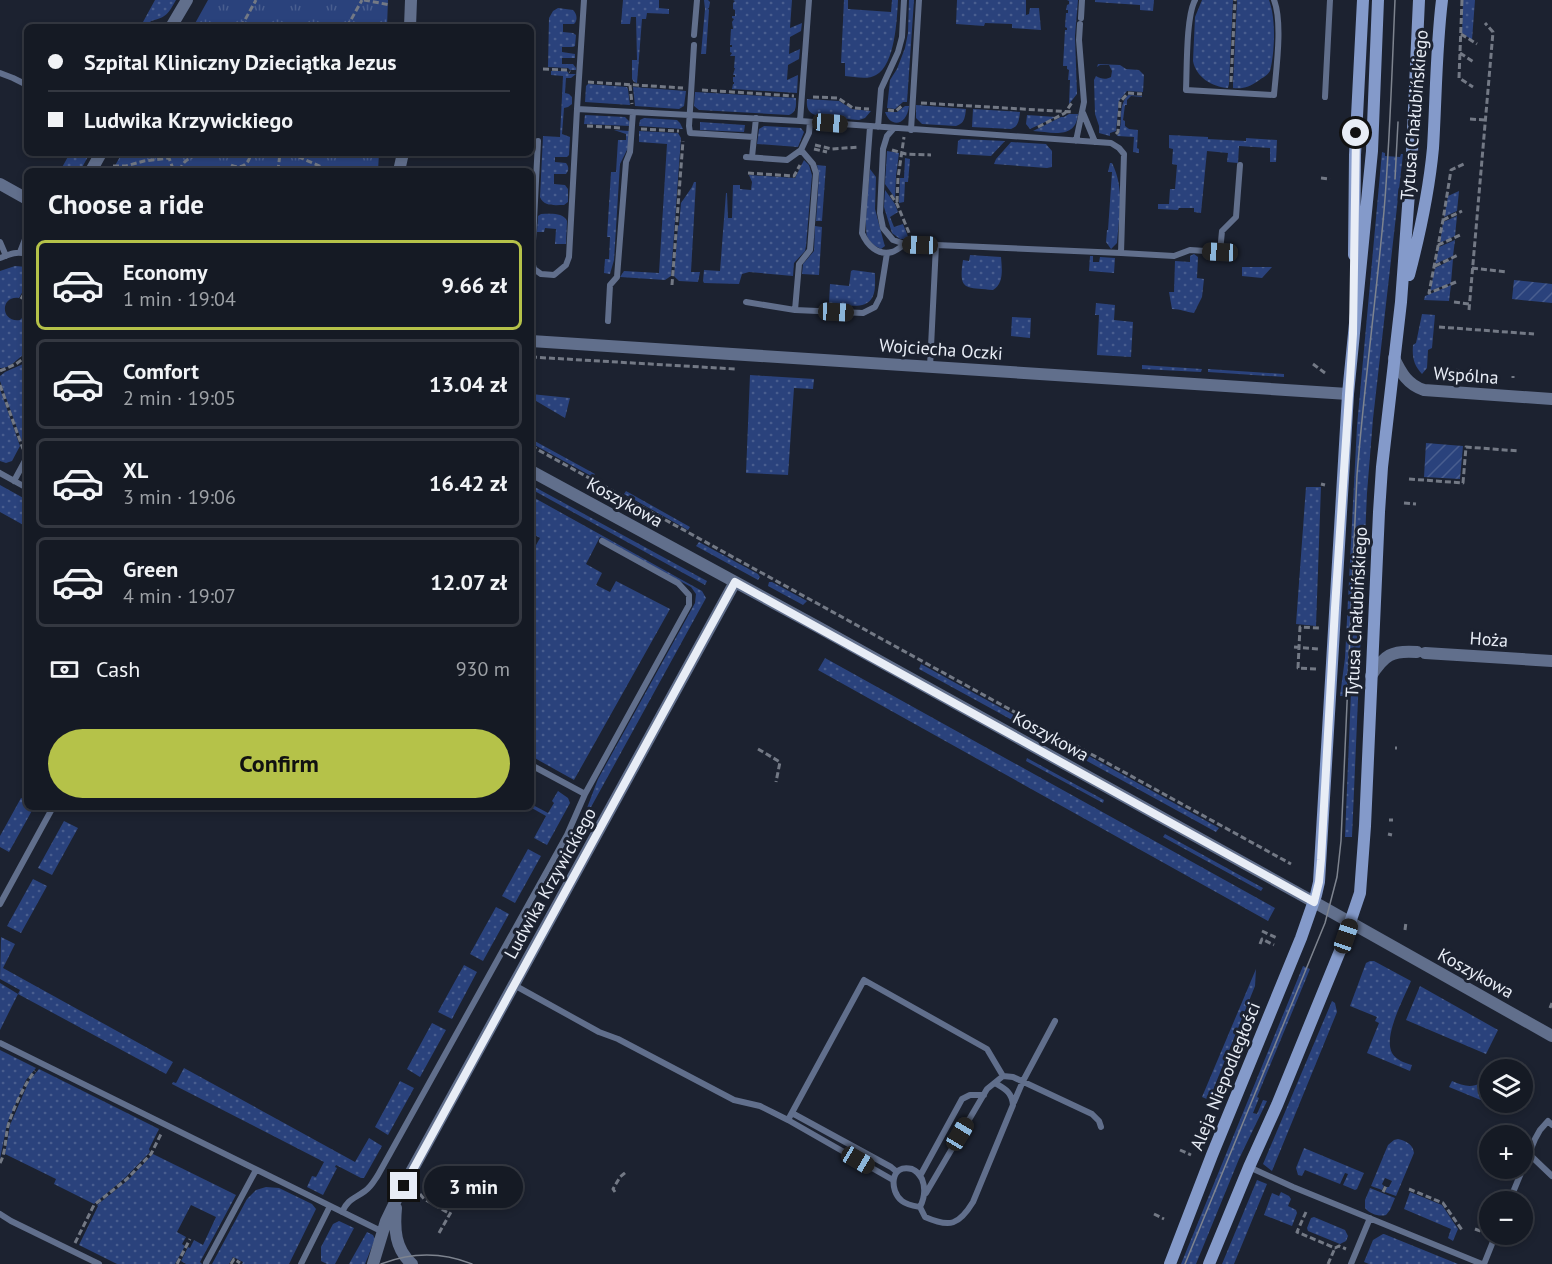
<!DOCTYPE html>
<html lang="en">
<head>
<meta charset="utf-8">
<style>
	body { margin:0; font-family:"PT Sans",sans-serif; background:#222731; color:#f1f3f6; height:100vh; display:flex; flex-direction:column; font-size:22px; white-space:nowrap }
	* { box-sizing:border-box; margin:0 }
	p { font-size:20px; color:#9da1a6 }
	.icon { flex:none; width:33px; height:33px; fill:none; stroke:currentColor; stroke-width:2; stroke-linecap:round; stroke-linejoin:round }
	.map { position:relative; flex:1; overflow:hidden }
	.side { position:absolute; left:24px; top:168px; width:510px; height:642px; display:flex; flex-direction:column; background:#151a24; border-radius:9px; box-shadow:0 3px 9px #0003,0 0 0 2px #343841 }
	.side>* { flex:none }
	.guide { position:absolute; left:24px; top:24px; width:510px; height:132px; border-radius:9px; box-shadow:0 3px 9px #0003,0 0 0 2px #343841; display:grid; align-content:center; height:132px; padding:0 24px; background:#151a24 }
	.buttons { position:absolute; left:1479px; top:1059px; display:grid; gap:12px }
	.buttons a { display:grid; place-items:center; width:54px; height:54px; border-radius:50%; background:#151a24; box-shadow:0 3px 9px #0003,0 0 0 2px #343841; font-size:30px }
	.end { position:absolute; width:27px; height:27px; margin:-14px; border:8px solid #e8edf6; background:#111; box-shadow:0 0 0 3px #111 }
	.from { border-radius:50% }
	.bubble { position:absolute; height:42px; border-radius:21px; background:#151a24; box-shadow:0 3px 9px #0003,0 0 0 2px #343841; font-size:20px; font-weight:700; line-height:42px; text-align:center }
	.car { position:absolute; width:18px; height:36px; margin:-18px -9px; border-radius:8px; box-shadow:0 0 4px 2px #0007; background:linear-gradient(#222 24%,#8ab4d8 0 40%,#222 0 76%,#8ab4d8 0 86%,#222 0) }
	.guide b { display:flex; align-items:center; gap:21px; height:57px; font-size:22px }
	.guide b+b { border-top:2px solid #343841 }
	.guide i { width:15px; height:15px; background:#f1f3f6 }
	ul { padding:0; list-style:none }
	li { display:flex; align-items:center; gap:18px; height:90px; margin:0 12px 9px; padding:0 12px; border:3px solid #343841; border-radius:9px }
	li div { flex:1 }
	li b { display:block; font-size:22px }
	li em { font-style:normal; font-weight:700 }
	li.active { border-color:#b5c249 }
	li>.icon { width:54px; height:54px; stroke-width:1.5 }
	h2 { padding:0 24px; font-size:27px; line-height:72px }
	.pay { display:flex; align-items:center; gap:15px; height:66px; padding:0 24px; font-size:22px }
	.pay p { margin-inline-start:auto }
	.action { display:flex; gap:12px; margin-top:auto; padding:12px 24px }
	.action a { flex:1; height:69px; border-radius:36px; background:#b5c249; color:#111; font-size:24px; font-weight:700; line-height:69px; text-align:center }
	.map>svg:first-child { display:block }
	.grass { fill:url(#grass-dots) }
	.park { fill:url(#park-tufts) }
	.garden { fill:url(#garden-furrows) }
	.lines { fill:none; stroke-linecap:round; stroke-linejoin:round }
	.path { stroke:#737985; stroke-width:3; stroke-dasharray:6 3; stroke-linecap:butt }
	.service { stroke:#616f8c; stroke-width:6 }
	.minor { stroke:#616f8c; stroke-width:12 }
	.tertiary { stroke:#616f8c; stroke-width:12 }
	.secondary { stroke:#849aca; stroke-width:12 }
	.tram { stroke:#7e848f; stroke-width:1.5 }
	.route { stroke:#e8edf6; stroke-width:8 }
	.labels { text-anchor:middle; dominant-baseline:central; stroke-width:6; stroke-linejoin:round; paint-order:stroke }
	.street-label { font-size:18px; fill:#e8edf6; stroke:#1c2230 }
</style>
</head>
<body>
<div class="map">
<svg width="1552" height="1264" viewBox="0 0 1552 1264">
	<defs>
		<pattern id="grass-dots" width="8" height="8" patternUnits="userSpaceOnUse" patternTransform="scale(1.5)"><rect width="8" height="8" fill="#2a427c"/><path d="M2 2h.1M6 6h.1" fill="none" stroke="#495e8f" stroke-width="1.8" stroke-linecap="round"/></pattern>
		<pattern id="park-tufts" width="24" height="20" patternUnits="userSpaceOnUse" patternTransform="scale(1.5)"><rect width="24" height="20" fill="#2a427c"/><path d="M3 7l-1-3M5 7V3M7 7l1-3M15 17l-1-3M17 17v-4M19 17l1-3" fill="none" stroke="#495e8f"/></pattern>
		<pattern id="garden-furrows" width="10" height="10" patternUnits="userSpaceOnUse" patternTransform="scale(1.5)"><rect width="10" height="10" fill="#2a427c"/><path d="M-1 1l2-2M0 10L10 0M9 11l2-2" fill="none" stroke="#495e8f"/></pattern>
	</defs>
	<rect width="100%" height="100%" fill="#1c2230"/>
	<!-- grass -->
	<path class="grass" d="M155,0H176C168,14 167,17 151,21L148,25L143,22Z
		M623,0H659V8L669,9V14L647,13L646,19H642L637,83L634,82L632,79V60H637L636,17H631L630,24H621Z
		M704,0H708L710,2L709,8H708L709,10L706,54H701L705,9Z
		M733,0H792L790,28L802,23L801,31L790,37L789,54L800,49L799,59L788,65L787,80L798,75L797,93L732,89L733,84H734V82H733V77H735V75H733L735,68H734L735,56H730L732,53L730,52V47H732V45H730L731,29H733L732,22L734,19L732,18V16H735V10L733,9V3L735,1Z
		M844,0H848V9L891,12L892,0H898C897,19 895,65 876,75C868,80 855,77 845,76V63H841Z
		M909,0H914L907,102H903L895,109L887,108L890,80L897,69L905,48L908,33Z
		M957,0H1026V15L1029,14L1030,8H1039L1041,30L1012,28V24L985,23L984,26L956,24Z
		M1067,0H1078L1075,36L1077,94L1069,104L1070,80H1068L1069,70L1067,69V66H1063L1065,30H1067V28L1065,27L1066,13H1068V10H1066L1067,5L1069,4V1Z
		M1095,0H1154L1153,11L1140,10V5L1095,2Z
		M1202,0H1233L1229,84L1228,88C1212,87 1196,77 1193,61L1195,17Z
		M1237,0H1269C1276,18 1275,52 1270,71C1266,77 1263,77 1258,81C1249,87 1244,89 1233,88V84Z
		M1463,0H1475L1472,40L1462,33Z
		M558,8L573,10C577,14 578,20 574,24H563V32L573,33L576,35L575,46L573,47H562V52L575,54V58H562V64H573L576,68V70H570L568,68L548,67L549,18L553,11Z
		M1098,64L1120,65L1126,69L1139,70L1144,75L1143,92L1127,91L1119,101L1116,131L1110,133V136L1099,133V126L1095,114L1094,80L1096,76C1101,79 1106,80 1111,77L1112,71L1109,65H1100L1097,67Z
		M551,71H567L569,74H576L571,78H566L565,93L569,94L572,97V104L568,107L564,108L562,134L570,137L569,155L567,157H555V162L566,163C569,167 569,170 566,174H554V184L565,185L568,189V202L564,205C555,205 544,207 540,197L543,136L560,137L563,76L551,75Z
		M588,84L627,87L628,89L630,105L585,102L586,86Z
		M633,87L686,91L684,106L679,109L635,106Z
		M695,92L796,98C796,105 797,112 789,115L699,110L694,106Z
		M1128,95L1142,96V97L1131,96L1127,100V105H1125L1123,120L1125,121V126L1129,129L1138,130L1137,148L1139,149V153L1133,152L1134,137L1117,136C1125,123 1116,108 1128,95Z
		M807,99L839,101L852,109L871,111L865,118L859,120L819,117V116C809,114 806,109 807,99Z
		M916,105L966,109C965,117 965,123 956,126L922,124L916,118Z
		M905,106H909C907,125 891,129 885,112H897Z
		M973,109L1020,112C1019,120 1019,126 1011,129L972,127Z
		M1069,114H1078C1076,140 1051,132 1033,131L1061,117H1064Z
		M585,115L625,117L630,122V126L584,124Z
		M1027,115L1056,117L1030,129L1026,124Z
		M644,118L677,120L680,123L683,129L639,126L640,120Z
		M700,122L745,125L744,132L700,130Z
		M764,126L801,128L804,132L798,147L757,144L759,129Z
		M614,130L629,131L628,148L620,164L614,260L610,274L604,273L605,259H609L610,237H607L611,172H616L618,140H626V134Z
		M639,131L678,133L681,138L671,276L665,280L620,277L624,271L659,273L667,144L639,142Z
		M1169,135L1208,137V139L1246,141V138L1277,140L1276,162H1270V148L1239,146L1238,163L1227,162L1228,153L1207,151L1201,213L1194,212V208H1179L1178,210L1158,209V204H1169L1170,189H1175L1177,165L1172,164L1173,149L1169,148Z
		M961,139L1005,141L991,156L957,154L958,141Z
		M1011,142L1046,144L1052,151V167L1047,168L994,164L996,159Z
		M887,151L899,153L896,176L895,198L885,184Z
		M1382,152L1385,153V156L1400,157L1401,154H1403L1373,419L1367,493L1352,837H1345L1351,691L1345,690L1344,696H1340L1345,658L1357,426Z
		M70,153H90L80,171H60Z
		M905,158L910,159L908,182H905L904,202L899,203L900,178H904Z
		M804,160L809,165L812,175L806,246L805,251L794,263L793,276L749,272L742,274L739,284L704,283L703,281L704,270L720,271L726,193H727L728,218H732L733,185H740V189L751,190L752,182L749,175L795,178Z
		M1110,163H1112C1125,189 1119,216 1117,243L1111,249L1106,242L1107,230H1108L1112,172H1108Z
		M817,165L826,166L822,221H816L819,175Z
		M870,169L876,177L875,209L884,243L885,246L881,249C875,246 870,243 867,236C864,227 869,182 870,169Z
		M694,182H696L691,272H700L698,282L679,281L674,276L678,226L679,225L681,203L692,187Z
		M885,190L895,204L898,212L890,217L894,227L903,224L909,239H900L892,233L884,207Z
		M1459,191L1457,211L1444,217L1448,196Z
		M541,214C550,214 563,212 567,221L566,244H555L556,229L545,228L544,232H537L538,216Z
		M1457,216L1455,236L1440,243L1443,222Z
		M815,226L822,227L819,275L802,274L803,264L814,251Z
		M1455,240L1453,256L1435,264L1439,247Z
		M1194,254L1198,257L1197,278L1204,279L1202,297L1194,313C1186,312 1181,309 1172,309L1169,292H1174L1175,261L1190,262V256Z
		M970,255L1001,257C1002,269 1004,284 993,290C966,287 958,292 963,260L969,261Z
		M1090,256H1093V262H1099L1100,257L1115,258L1114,273L1089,271Z
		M1453,259L1451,283L1430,291L1435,268Z
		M15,266L27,267V284L19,298C0,295 0,323 20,320L27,313V353C17,357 12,369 0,368V271Z
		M1242,267H1272L1262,278L1242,276Z
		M853,270L875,273C875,280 876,292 872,298C865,311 841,304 829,303L830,284L849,286L851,271Z
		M1451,285L1449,301L1424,300L1425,296Z
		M1096,303L1115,305L1114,320L1133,322L1131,357L1097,355L1099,315H1095Z
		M1422,314L1435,315L1432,348L1428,350L1427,368L1422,374C1414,365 1412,358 1413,345L1416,343Z
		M1012,317L1031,318L1030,338L1011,336Z
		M23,364H27V433L22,442L0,381V376L5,372Z
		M1142,365L1202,369L1201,372L1142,369Z
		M1208,369L1284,374V377L1208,372Z
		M750,375L814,379L813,389L794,388L788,475L746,473Z
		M0,389L20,446L12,461L6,463L0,461Z
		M531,394L570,398L565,418L531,398Z
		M531,439L595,474L593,477L531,443Z
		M0,485L27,500V527L0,512Z
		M531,485L707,581L705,585L531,489Z
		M1306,487H1321L1316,626L1296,624Z
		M626,491L690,527L688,530L624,494Z
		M531,496L702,591L706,598L579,829L598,779L695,603L696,594L691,587L600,537L586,564L602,573L596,585L610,592L616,581L670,609L574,780L531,756V554L540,538L531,533Z
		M699,542L758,574L760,577L758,580L696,546Z
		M769,582H772L807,601L803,605L768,586Z
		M825,658L1275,908L1268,921L818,670Z
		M921,664L1067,744L1063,748L919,669Z
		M1078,750L1219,828L1216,832L1076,755Z
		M1027,758L1104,800L1103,803L1026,761Z
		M558,791L568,798L570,803L547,845L534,838L546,816L530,807L531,804L548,813L554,803L552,801Z
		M21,798L27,801V807H34L9,852L0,847V836Z
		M64,821L78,828L52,875L38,868Z
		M1165,834L1263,888L1261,891L1163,837Z
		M528,849L541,856L515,903L502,896Z
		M33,879L47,886L21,933L7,926Z
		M496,907L509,914L483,961L470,954Z
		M1,937L15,944L3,968L173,1062L166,1074L18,994L0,1030V983L18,994L20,990L0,979Z
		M1370,961H1374L1411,981C1404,998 1383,1036 1392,1053C1396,1060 1405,1063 1412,1065L1410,1071L1367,1053L1379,1023L1375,1021L1377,1017L1350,1006L1366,963Z
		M464,965L477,972L452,1019L438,1012Z
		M1303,966L1310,969L1257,1097L1259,1098L1253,1113L1257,1114L1263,1100L1267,1101L1239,1159L1196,1264H1181Z
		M1256,969L1255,986L1209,1100L1202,1097Z
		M1420,986L1498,1030L1486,1054L1406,1020Z
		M1332,1001L1335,1003L1337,1012L1272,1171L1263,1164Z
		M432,1023L446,1030L420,1077L407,1069Z
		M0,1050L36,1068L26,1080L7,1124L0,1159Z
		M184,1068L355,1162L369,1138L382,1146L364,1178H361L336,1165L335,1167L337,1168L323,1195L307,1187L312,1176L316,1177L324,1162L172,1084L173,1082L176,1083Z
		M39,1069L159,1129L149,1149L150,1152L125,1178L94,1204L54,1184L56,1179L5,1154L10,1125L29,1081Z
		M1489,1074L1490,1102L1500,1103L1507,1106L1505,1110L1449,1087L1452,1081C1467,1088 1479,1089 1489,1074Z
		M400,1081L414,1088L388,1135L375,1127Z
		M1398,1139C1406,1141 1413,1144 1414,1153L1396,1196L1385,1192L1387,1187H1389L1392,1181L1385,1178L1382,1184L1384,1186L1382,1190L1371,1186L1388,1145L1394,1140Z
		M1304,1148L1364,1173L1357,1189L1355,1190L1343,1185L1348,1174L1345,1173L1340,1184L1305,1170L1302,1176L1298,1175L1296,1168Z
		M153,1154L236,1195L200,1262L202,1264H186L181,1261L188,1247L190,1248L194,1240L203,1245L216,1217L191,1205L177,1232L186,1237L182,1244L185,1246L175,1264H117L79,1245L98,1206L97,1205L128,1180Z
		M1257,1180L1267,1184L1234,1264H1222Z
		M266,1187L279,1188L312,1204L316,1209L289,1264H242L243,1262L233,1257L229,1264H212L247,1199L256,1190Z
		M1370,1188L1395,1198L1390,1210L1386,1215C1379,1217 1370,1214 1365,1208V1200Z
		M1281,1192L1289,1196L1291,1199L1288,1206L1296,1210L1297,1213L1292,1226L1264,1215L1272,1193L1279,1196Z
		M1410,1192L1442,1205L1458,1229L1453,1241L1448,1238L1451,1229L1404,1209Z
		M1314,1217L1345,1230L1348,1236L1346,1241L1340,1244L1308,1231L1307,1228L1311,1218Z
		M339,1221L354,1228L335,1264H327L321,1261V1247L333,1224Z
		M367,1232L373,1235L375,1239L365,1264H349Z
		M1383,1234H1384L1458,1264H1369L1364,1262L1373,1240Z"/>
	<!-- park -->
	<path class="park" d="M208,0H388L387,27H193Z
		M122,153H379L378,171H112Z"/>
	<!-- garden -->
	<path class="garden" d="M1514,280L1552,284V303L1512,299Z
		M1426,443L1463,446L1460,479L1424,477Z"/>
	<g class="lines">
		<!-- path -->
		<path class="path" d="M364,0L390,5
			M1462,0L1459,78L1473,87
			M241,27L256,0
			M347,27L362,0
			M1461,34L1477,44
			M1460,53L1475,63
			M543,69L567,70L570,72
			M588,82L683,88
			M1231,82L1235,0
			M630,85L632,104
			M702,90L794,96
			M813,97L838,98L853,108L869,109
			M921,103L1073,112
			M888,110L896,111L903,105
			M1470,119L1485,120
			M587,126L622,128
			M1038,127L1065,113L1073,101
			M641,129L679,131
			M1116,134L1118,132L1120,102L1128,93L1142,94
			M815,145L832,149L859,147
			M814,149L827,152
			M892,150L906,154L931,155
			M290,153L324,168L323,171
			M224,154L225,153
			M231,165C242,170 249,164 251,153
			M113,166H126L144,161L169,158L172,166L171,171
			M180,171C183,158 194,156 205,153
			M278,171L280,153
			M748,173L794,176L800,165
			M1321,178L1330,179
			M891,195L897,204L910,235
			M897,202L898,178L904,137
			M1443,220L1462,211
			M1438,245L1460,235
			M1435,266L1458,255
			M1472,268L1507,272
			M1456,282L1429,293L1443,220L1451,170L1466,163
			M672,285L683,141
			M21,299L27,289
			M1454,302L1469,304
			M1469,310L1493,32L1485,23
			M1439,327L1534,334
			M531,357L735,369
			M1313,364L1325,373
			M0,371L16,364L27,356
			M1457,374L1458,369
			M1513,378V376
			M0,385L23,449
			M531,446L1291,864
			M1409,479L1463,483L1466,447L1519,451
			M1321,484L1325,485
			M1404,503L1416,504
			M1294,647L1318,649
			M1316,669L1298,668L1300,627L1319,628
			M1395,748H1397
			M758,749L780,762L776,782
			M1389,820H1393
			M1388,834L1392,835
			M1405,930L1406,922
			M1262,931L1277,938
			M1260,944L1262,939L1274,945
			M1550,1008L1552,1003
			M1180,1150L1191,1155
			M0,1163C6,1152 5,1139 8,1126C12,1111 25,1083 35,1071
			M1409,1189L1443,1203L1462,1230
			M615,1192L613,1189L620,1177L626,1172
			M1383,1192L1386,1186
			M420,1194L424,1199L450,1214
			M1306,1212L1297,1232L1335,1248L1339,1246L1346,1249
			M1154,1214L1164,1219
			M1475,1229L1485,1233
			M439,1233L451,1212
			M75,1243L94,1205L127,1179L151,1154L162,1132
			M177,1264L190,1239
			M231,1264L234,1259L240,1263
			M1328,1264L1335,1248"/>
		<!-- service -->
		<path class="service" d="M1195,0C1186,17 1187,68 1186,90L1274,95C1276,70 1283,23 1274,0
			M1081,18L1082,0
			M694,35L697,0
			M694,45L689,126L690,133L754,137
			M0,73L13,78L27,85
			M1325,97L1330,0
			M577,109L584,0
			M1083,113L1095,142
			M800,121L809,0
			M870,127L862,233C867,245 878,256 892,252C896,251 901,247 905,244
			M878,127L881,89L898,52L902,37L904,0
			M894,128L887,136L883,149L880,213L883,228L893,240L905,244L936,245L930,367
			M911,130L919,0
			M538,141L532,261L534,269L541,274L554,275L566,265L569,257L577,109L800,121L1111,143L1119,148L1124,154L1121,253L1174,256L1190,250L1220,252L1222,231L1236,217L1240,165
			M1076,141L1084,102L1079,40L1080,24
			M801,150L809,133L810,122
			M746,157L787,160L801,150L813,164L816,173L810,250L799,264L795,310
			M752,157L756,118
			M0,242L6,256
			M936,245L1121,253
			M20,252L27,234
			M0,258C10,254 16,251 27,254
			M746,302L795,310L863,313L875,307L880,297L887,253
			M608,321L610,285L617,277L626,162L630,152L633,112
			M0,473L27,488
			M14,481L27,457
			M531,765L585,794L689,605V595L678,583L602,541
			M0,904L53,807
			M514,985L599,1032L618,1039L734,1100L760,1106L788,1120L864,980L987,1049L1003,1076L987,1089L926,1193
			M0,1043L383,1232
			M1003,1076L1013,1077L1092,1114L1099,1121L1101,1127
			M1014,1102L1023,1081L1055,1021
			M792,1113L891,1167L897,1172
			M788,1120L893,1180
			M1529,1154L1552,1176
			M1249,1167L1293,1187L1482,1264
			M920,1176L962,1099L970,1095H984
			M1509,1202L1535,1139L1540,1130L1548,1121L1552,1125
			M920,1207C914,1206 907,1205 902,1201C889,1191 890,1163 912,1169C917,1171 919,1174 922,1179C926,1189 925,1197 920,1207L925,1217C950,1228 959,1225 973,1202L1013,1105C1012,1092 1005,1089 995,1083
			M342,1212C348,1199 354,1199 365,1191C371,1187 374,1181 378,1175L567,835L585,794
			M0,1214L11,1221L99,1264
			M206,1263L256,1170
			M301,1264L330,1206
			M1351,1264L1370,1218
			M1484,1264L1496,1234"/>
		<!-- minor -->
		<path class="minor" d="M171,27L187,0
			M410,27L411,0
			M91,171L101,153
			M399,171L403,153
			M531,341L1348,394
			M1394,358C1401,373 1408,385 1424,390L1552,399
			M1425,653L1552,661
			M1371,676C1384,655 1392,650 1417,652"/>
		<!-- tertiary -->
		<path class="tertiary" d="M0,184L27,199
			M531,471L818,627L1314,902L1552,1036
			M396,1208C394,1229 395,1249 412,1264
			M373,1264L386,1221L399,1194L735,582"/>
		<!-- secondary -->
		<path class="secondary" d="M1354,255L1355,155L1363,0
			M1409,275C1420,233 1429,191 1433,148C1436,99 1436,49 1442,0
			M1170,1264L1212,1155L1301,938L1316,895L1319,882L1348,394L1372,151L1378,0
			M1209,1264L1249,1167L1277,1105L1342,946L1360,893L1365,826L1379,512L1382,467L1401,302L1412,152L1419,0"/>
		<!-- tram -->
		<path class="tram" d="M1395,179L1398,122
			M381,1264C412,1252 442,1252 472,1264
			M1185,1264L1325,923L1337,877L1341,841L1357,475C1364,387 1376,299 1384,211C1390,141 1392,70 1395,0"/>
	</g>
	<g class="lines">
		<!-- route -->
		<path class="route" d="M404,1186L735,582L1314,902L1319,882L1321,860L1335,608L1353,334L1356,133"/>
	</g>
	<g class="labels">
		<!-- street labels -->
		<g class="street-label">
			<text transform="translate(1414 115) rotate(-85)">Tytusa Chałubińskiego</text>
			<text transform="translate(941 349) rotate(4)">Wojciecha Oczki</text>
			<text transform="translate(1466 375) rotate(4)">Wspólna</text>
			<text transform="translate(625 502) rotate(29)">Koszykowa</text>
			<text transform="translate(1356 612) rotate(-87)">Tytusa Chałubińskiego</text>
			<text transform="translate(1489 639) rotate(4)">Hoża</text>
			<text transform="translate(1051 736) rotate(29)">Koszykowa</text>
			<text transform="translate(550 883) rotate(-61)">Ludwika Krzywickiego</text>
			<text transform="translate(1476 973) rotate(29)">Koszykowa</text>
			<text transform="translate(1225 1076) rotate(-68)">Aleja Niepodległości</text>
		</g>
	</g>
</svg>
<div class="buttons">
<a><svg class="icon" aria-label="layers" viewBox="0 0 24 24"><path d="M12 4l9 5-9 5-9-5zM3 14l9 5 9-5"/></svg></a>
<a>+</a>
<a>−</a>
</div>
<i class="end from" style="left:1356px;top:133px"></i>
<i class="end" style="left:404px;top:1186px"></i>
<div class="bubble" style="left:424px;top:1166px;width:99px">3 min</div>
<i class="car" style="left:830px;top:123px;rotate:95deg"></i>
<i class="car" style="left:920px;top:245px;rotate:272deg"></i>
<i class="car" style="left:1220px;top:252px;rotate:273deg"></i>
<i class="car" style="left:836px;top:312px;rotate:93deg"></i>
<i class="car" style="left:1346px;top:936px;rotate:19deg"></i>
<i class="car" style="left:960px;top:1134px;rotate:31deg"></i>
<i class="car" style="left:858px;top:1160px;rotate:120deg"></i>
<div class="guide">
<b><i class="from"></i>Szpital Kliniczny Dzieciątka Jezus</b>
<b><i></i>Ludwika Krzywickiego</b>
</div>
<section class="side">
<h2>Choose a ride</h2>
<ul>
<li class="active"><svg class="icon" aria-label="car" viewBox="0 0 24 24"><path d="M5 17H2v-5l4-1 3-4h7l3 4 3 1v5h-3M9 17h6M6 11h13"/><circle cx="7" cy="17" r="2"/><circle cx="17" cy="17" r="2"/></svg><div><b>Economy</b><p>1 min · 19:04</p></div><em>9.66 zł</em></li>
<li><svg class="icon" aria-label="car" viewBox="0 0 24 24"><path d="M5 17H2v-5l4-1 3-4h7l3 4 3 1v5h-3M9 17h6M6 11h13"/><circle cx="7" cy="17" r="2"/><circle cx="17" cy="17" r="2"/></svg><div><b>Comfort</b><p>2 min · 19:05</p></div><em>13.04 zł</em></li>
<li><svg class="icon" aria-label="car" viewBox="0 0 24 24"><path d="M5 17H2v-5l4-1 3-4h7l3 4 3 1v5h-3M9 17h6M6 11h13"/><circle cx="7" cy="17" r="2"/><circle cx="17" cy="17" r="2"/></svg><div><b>XL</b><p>3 min · 19:06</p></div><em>16.42 zł</em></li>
<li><svg class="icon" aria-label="car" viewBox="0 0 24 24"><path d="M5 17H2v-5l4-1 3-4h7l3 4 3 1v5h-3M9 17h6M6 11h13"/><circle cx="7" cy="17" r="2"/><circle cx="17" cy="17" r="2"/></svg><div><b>Green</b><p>4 min · 19:07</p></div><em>12.07 zł</em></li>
</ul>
<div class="pay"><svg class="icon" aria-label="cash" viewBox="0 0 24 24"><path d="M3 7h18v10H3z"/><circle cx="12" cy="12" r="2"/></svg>Cash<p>930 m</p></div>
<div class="action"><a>Confirm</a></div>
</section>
</div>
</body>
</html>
